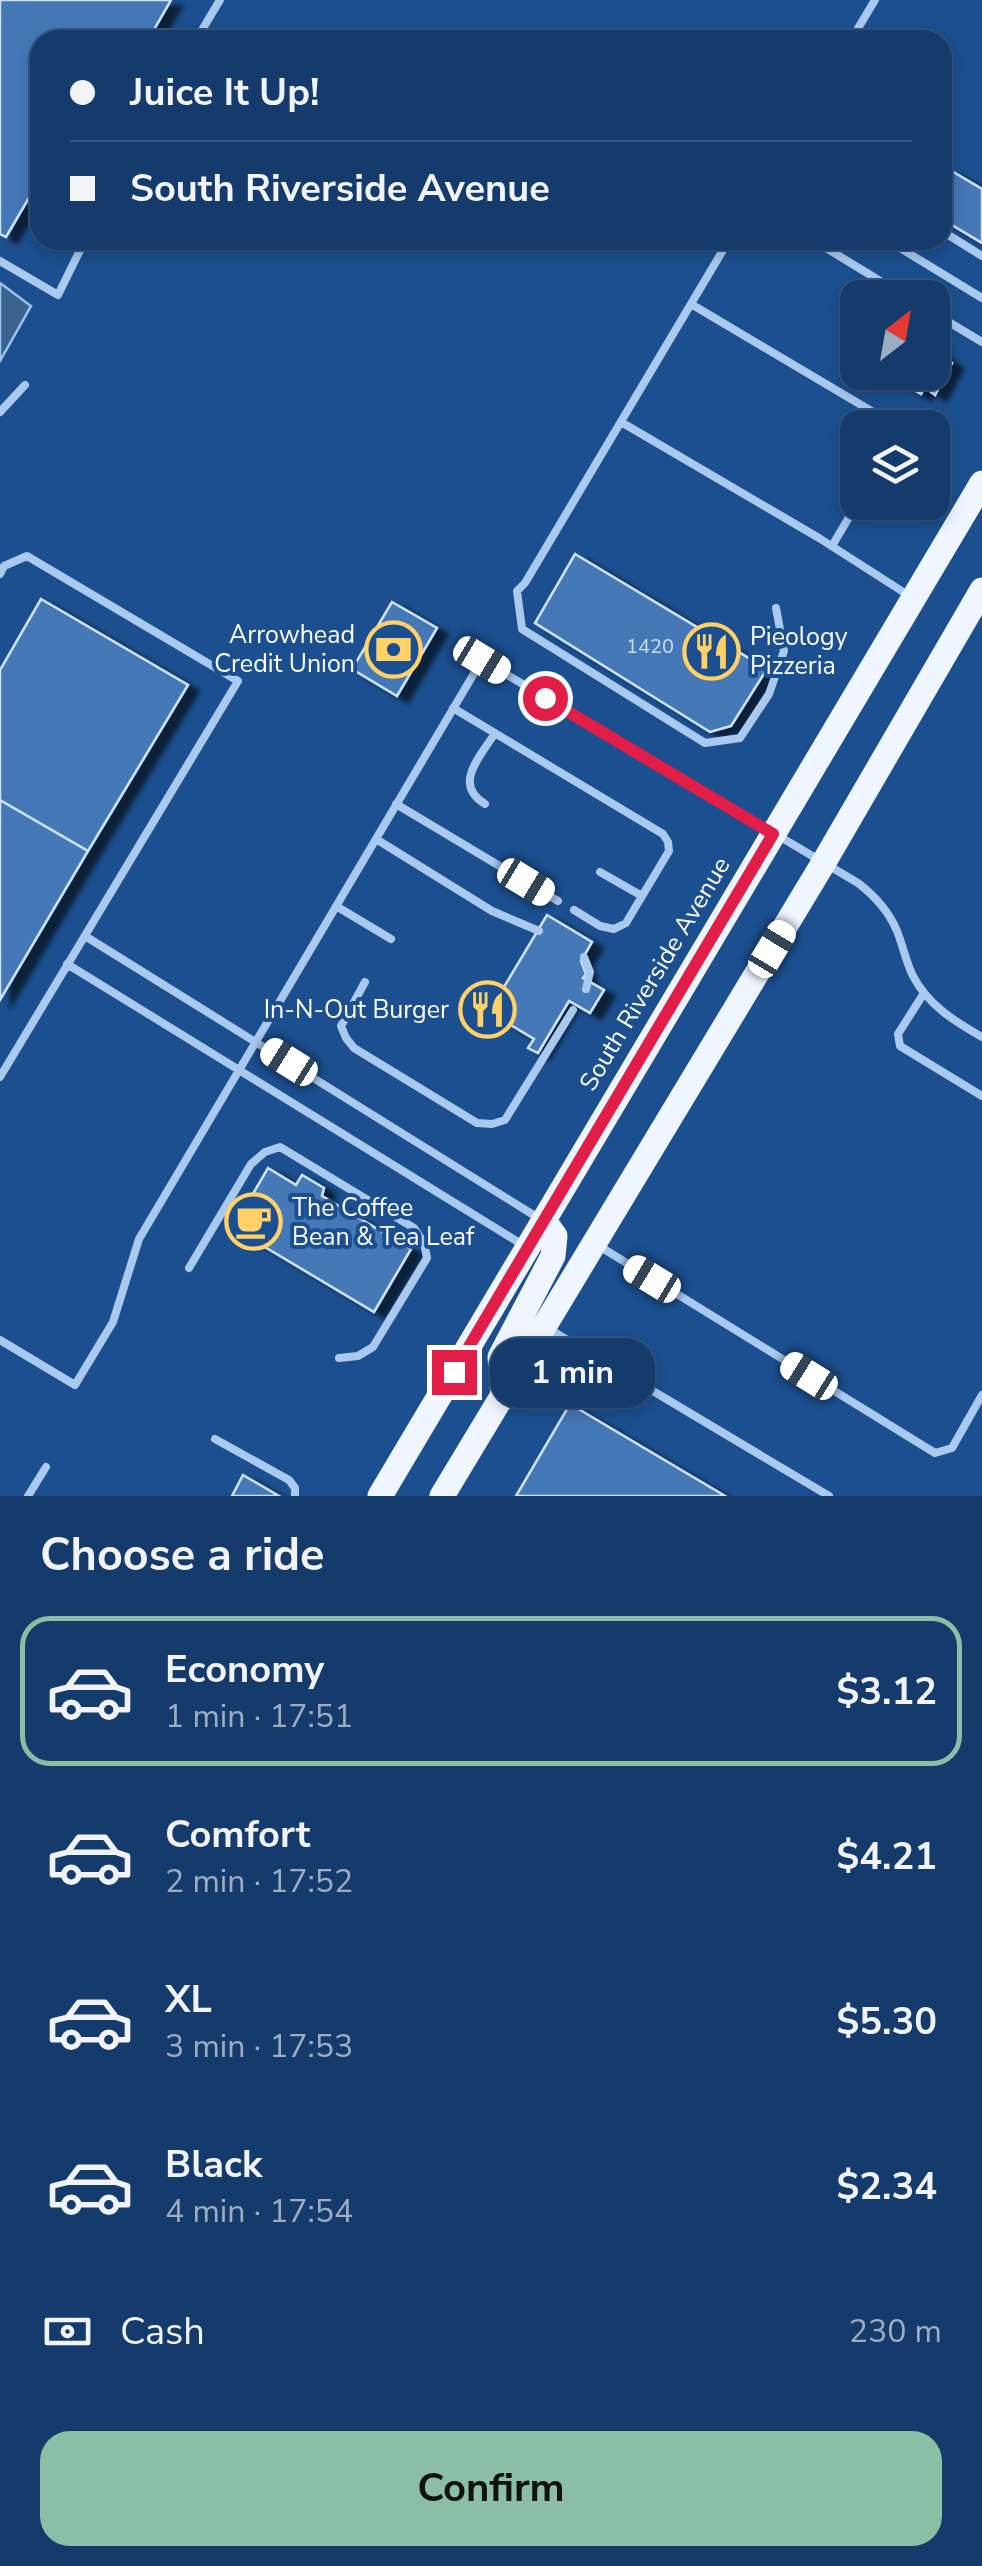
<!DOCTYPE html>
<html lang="en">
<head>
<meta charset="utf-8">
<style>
	body { margin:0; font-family:"Nunito Sans",sans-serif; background:#214673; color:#f1f3f6; height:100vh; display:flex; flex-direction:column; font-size:38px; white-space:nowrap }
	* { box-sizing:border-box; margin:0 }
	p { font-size:32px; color:#9dadc1 }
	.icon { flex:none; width:55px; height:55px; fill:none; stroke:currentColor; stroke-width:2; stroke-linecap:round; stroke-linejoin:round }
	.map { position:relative; height:1496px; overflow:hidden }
	.details { display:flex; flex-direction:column; background:#143b6b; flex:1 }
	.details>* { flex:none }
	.banner { position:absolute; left:30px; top:30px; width:922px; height:220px; border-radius:30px; box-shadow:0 5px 15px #0003,0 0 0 2px #33557e; display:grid; align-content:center; height:220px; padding:0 40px; background:#143b6b }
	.needle { width:65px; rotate:31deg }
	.fabs { position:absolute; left:840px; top:280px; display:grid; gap:20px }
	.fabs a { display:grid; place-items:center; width:110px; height:110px; border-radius:20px; background:#143b6b; box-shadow:0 5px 15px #0003,0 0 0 2px #33557e; font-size:50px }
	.end { position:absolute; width:45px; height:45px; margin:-22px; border:12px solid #e11d48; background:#fff; box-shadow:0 0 0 5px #fff }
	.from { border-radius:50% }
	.bubble { position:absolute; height:70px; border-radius:30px; background:#143b6b; box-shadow:0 5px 15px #0003,0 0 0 2px #33557e; font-size:32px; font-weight:700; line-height:70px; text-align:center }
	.car { position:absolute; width:30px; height:60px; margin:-30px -15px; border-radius:12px; box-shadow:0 0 8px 2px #0007; background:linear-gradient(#fff 24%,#345 0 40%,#fff 0 76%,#345 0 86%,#fff 0) }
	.banner b { display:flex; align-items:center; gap:35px; height:95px; font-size:38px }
	.banner b+b { border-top:2px solid #33557e }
	.banner i { width:25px; height:25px; background:#f1f3f6 }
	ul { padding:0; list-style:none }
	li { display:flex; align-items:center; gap:30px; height:150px; margin:0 20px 15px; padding:0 20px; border:5px solid transparent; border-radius:30px }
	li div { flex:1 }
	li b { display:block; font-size:38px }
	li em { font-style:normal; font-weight:700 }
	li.selected { border-color:#8abfa5 }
	li>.icon { width:90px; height:90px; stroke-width:1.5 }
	h2 { padding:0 40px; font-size:45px; line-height:120px }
	.pay { display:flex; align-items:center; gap:25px; height:110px; padding:0 40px; font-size:38px }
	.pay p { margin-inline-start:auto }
	.cta { display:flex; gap:20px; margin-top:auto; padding:20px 40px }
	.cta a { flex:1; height:115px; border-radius:30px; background:#8abfa5; color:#111; font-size:40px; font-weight:700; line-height:115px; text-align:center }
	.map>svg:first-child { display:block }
	.water { fill:#3c6290; stroke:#9cc4f0; stroke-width:2.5 }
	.building { fill:#4478b7; stroke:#cfe3fa; stroke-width:2.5; filter:url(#shadow) }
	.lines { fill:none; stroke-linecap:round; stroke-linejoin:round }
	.lane { stroke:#a9c9ee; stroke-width:8 }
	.primary { stroke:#f0f6ff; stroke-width:25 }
	.route { stroke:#e11d48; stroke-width:12 }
	.labels { text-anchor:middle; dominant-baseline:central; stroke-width:8; stroke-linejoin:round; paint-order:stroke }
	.number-label { font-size:20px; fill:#d0dded }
	.poi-label { font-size:25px; fill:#fff; stroke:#1b4f8f; text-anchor:end }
	.street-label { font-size:25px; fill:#fff; stroke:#1b4f8f }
</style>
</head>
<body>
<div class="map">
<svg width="982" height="1496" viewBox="0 0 982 1496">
	<defs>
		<filter id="shadow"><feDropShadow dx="11" dy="6" stdDeviation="2.5" flood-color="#0009"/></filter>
	</defs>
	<rect width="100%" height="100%" fill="#1b4f8f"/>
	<!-- water -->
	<path class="water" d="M0,283L31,306L0,361Z"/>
	<!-- building -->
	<path class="building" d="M0,0H171L148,40H40V179L6,237L0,234Z
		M950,170L982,189V243L942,219V182Z
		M932,342L938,345L935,350L952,363L935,395L925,387L921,394L883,372H932Z
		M575,554L767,669L731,726L710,732L535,623Z
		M41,599L188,685L88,851L0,800V670Z
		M392,602L437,628L397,696L352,669Z
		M0,800L88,851L0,1000Z
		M547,915L592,942L581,961L586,974L583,978L604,990L590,1013L569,1001L538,1053L528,1048L534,1039L489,1012Z
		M268,1168L296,1185L302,1175L324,1188L322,1196L411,1249L374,1312L233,1228Z
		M570,1404L725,1496H516Z
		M243,1475L279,1496H232Z"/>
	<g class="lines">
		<!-- lane -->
		<path class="lane" d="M196,40L220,0
			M851,40L875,0
			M942,231L982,256
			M729,240L525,583L517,591L522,629L705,743L740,738L769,694L784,651L776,608
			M813,240L908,298
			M887,240L982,298
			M0,261L58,295L85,240
			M691,304L900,428
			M932,312L982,342
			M0,412L25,385
			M621,422L819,538L908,595
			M832,546L858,502
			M0,574L4,566L27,556L238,681L0,1077
			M453,708L663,834L668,842L669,851L626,923L614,929L600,926L574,910
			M396,804L558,901
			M485,804C452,784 481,756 495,733
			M376,839L492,911L539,931
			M600,872L642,896
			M336,906L391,939
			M85,936L540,1219
			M584,957L590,972L586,989
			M67,964L523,1245
			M365,982L341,1026L346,1038L354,1048L477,1123L492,1124L505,1120L573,1010
			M924,993L898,1034L900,1046L982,1096
			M599,1246L935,1453L952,1448L982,1395
			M189,1268L251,1164L265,1152L280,1147L414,1228L424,1243L427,1258L373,1347L358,1356L339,1358
			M549,1329L829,1496
			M0,1340L75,1385L113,1322L139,1239L482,660L858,883C875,896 889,912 897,931C903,946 906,962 913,976C928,1005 954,1021 982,1037
			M215,1439L289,1480L295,1488V1496
			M28,1496L46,1467"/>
		<!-- primary -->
		<path class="primary" d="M503,1398L500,1357L553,1256L555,1236L544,1221
			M380,1496L982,483
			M442,1496L824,862L982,590"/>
	</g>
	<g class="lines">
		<!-- route -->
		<path class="route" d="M454,1372L773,834L545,698"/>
	</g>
	<!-- icons -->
	<defs>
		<symbol id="bank-ring" viewBox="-11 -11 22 22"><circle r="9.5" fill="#1b4f8f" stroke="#ffd166" stroke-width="1.5"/><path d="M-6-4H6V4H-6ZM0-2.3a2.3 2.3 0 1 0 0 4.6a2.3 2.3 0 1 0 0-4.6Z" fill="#ffd166"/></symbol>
		<symbol id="restaurant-ring" viewBox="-11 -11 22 22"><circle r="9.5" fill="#1b4f8f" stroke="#ffd166" stroke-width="1.5"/><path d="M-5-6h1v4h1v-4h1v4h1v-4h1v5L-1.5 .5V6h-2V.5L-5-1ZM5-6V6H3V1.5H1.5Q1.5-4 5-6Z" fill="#ffd166"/></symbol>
		<symbol id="cafe-ring" viewBox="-11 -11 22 22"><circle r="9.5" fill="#1b4f8f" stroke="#ffd166" stroke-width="1.5"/><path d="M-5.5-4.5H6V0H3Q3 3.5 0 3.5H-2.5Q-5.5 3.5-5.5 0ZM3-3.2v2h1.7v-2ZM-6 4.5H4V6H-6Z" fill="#ffd166"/></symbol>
	</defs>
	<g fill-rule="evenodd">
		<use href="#bank-ring" x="362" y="618" width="63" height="63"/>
		<use href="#restaurant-ring" x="680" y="620" width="63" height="63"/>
		<use href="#restaurant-ring" x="456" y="978" width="63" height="63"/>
		<use href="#cafe-ring" x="222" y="1190" width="63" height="63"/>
	</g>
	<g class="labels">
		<!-- number labels -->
		<g class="number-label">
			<text x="650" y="646">1420</text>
		</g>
		<!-- poi labels -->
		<g class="poi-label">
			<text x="355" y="635">Arrowhead<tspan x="355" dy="29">Credit Union</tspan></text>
			<text x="750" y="637" text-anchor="start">Pieology<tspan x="750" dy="29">Pizzeria</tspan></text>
			<text x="449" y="1010">In-N-Out Burger</text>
			<text x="292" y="1208" text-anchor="start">The Coffee<tspan x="292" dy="29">Bean &amp; Tea Leaf</tspan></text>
		</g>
		<!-- street labels -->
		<g class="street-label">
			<text transform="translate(655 974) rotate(-59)">South Riverside Avenue</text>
		</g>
	</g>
</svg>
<div class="fabs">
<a><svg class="needle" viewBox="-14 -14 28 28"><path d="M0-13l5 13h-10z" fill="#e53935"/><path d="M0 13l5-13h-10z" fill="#9dadc1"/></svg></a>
<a><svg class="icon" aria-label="layers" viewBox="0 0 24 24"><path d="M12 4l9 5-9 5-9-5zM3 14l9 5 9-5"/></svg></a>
</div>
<i class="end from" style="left:545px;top:698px"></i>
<i class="end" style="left:454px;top:1372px"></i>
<div class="bubble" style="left:490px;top:1338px;width:165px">1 min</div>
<i class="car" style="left:482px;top:660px;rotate:121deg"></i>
<i class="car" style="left:526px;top:882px;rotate:121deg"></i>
<i class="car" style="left:772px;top:949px;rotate:31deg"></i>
<i class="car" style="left:289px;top:1062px;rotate:302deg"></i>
<i class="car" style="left:652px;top:1279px;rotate:301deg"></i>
<i class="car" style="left:809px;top:1376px;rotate:302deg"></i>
<div class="banner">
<b><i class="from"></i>Juice It Up!</b>
<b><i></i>South Riverside Avenue</b>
</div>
</div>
<section class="details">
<h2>Choose a ride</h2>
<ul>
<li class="selected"><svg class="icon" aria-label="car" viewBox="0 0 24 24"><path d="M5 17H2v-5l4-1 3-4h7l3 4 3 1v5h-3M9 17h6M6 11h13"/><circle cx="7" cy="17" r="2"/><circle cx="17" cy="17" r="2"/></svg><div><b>Economy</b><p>1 min · 17:51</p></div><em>$3.12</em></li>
<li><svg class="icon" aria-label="car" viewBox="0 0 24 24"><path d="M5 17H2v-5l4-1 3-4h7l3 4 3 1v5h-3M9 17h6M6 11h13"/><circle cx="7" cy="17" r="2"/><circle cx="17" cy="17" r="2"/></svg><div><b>Comfort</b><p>2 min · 17:52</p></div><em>$4.21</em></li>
<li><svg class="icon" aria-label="car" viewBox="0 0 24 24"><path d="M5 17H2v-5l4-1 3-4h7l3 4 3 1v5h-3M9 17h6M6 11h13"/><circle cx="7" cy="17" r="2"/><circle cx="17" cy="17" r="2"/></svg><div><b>XL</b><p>3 min · 17:53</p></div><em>$5.30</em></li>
<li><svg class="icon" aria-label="car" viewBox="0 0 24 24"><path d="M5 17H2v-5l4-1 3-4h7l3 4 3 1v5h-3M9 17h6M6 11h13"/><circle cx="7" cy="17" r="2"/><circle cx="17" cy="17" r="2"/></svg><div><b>Black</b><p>4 min · 17:54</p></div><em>$2.34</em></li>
</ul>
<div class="pay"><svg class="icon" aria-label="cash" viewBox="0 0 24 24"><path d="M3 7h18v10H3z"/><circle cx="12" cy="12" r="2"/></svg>Cash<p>230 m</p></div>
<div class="cta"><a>Confirm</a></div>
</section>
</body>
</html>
